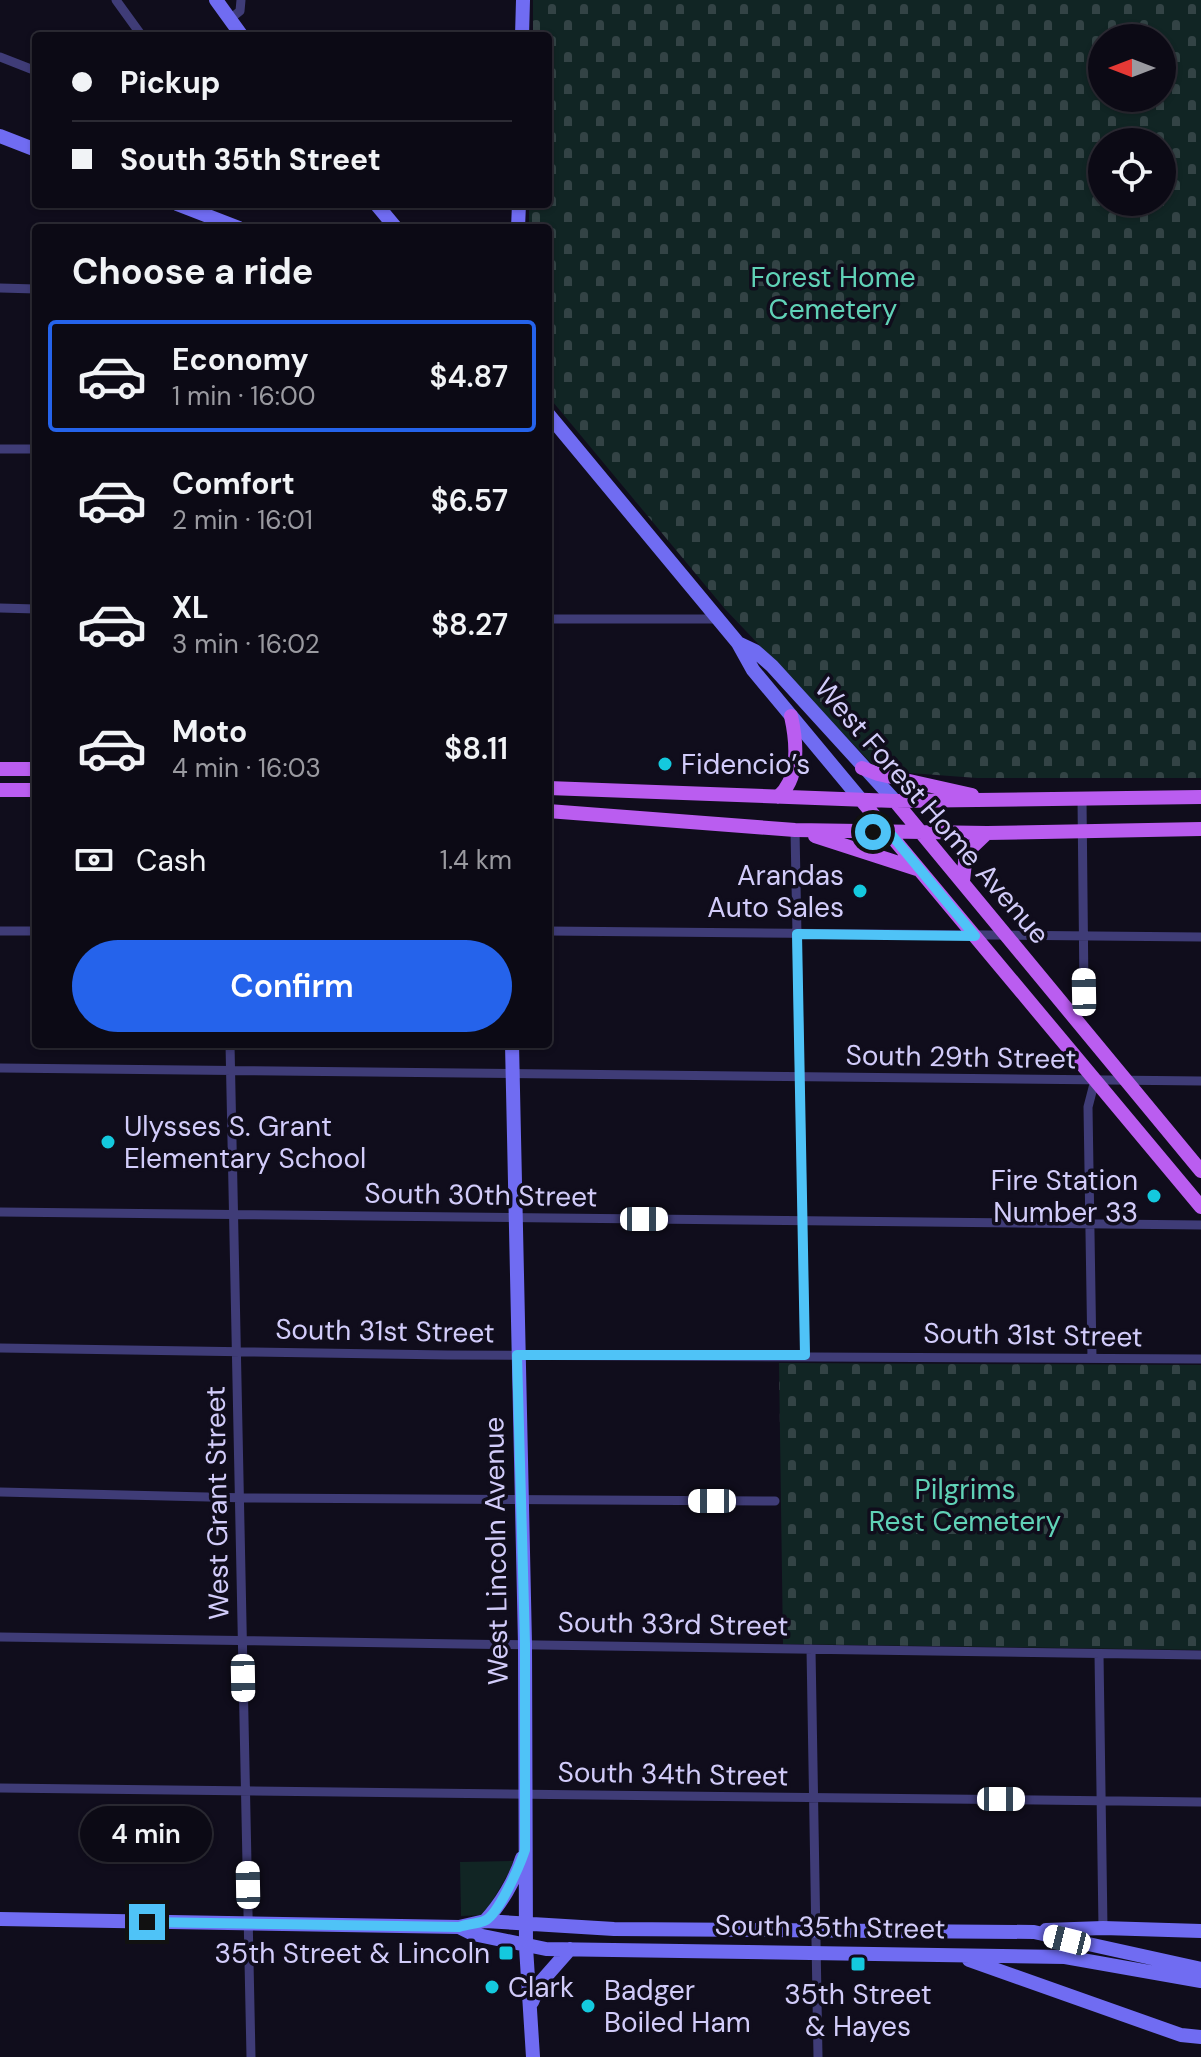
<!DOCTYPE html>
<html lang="en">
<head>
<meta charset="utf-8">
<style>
	body { margin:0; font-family:"DM Sans",sans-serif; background:#15131e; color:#f1f3f6; height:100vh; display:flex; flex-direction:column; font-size:30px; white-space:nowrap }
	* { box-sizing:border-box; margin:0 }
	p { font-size:26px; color:#9a9aa0 }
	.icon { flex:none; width:44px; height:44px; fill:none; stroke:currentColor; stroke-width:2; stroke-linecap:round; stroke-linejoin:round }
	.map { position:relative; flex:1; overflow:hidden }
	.details { position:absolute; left:32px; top:224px; width:520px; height:824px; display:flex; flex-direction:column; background:#0c0a15; border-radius:8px; box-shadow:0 2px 6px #0004,0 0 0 2px #2c2b34 }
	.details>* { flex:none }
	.hud { position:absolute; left:32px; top:32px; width:520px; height:176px; border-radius:8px; box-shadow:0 2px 6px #0004,0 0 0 2px #2c2b34; display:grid; align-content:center; height:176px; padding:0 40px; background:#0c0a15 }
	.needle { width:52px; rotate:270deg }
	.tools { position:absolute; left:1088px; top:24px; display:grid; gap:16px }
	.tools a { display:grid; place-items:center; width:88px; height:88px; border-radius:50%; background:#0c0a15; box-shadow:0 2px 6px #0004,0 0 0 2px #2c2b34; font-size:40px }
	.end { position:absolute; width:36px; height:36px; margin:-18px; border:10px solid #4fc3f7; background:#111; box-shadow:0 0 0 4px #111 }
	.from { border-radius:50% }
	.bubble { position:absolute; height:56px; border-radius:28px; background:#0c0a15; box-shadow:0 2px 6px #0004,0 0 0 2px #2c2b34; font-size:26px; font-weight:600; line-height:56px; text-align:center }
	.car { position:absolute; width:24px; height:48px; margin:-24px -12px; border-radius:10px; box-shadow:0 0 6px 2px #0007; background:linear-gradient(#fff 24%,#345 0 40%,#fff 0 76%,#345 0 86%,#fff 0) }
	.hud b { display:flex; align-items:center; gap:28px; height:76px; font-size:30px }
	.hud b+b { border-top:2px solid #2c2b34 }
	.hud i { width:20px; height:20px; background:#f1f3f6 }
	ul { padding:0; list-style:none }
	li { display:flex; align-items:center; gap:24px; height:112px; margin:0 16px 12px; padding:0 24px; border:4px solid transparent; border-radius:8px }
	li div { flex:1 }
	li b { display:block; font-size:30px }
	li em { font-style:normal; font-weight:600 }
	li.current { border-color:#2563eb }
	li>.icon { width:72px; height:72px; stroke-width:1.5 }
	h2 { padding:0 40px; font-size:36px; line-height:96px }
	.pay { display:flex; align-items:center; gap:20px; height:88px; padding:0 40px; font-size:30px }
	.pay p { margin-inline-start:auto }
	.button { display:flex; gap:16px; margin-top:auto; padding:16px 40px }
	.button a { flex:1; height:92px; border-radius:48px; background:#2563eb; color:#fff; font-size:32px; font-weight:600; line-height:92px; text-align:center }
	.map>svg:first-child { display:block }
	.cemetery { fill:url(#cemetery-stones); fill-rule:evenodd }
	.park { fill:#112524 }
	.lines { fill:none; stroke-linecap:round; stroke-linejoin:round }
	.street { stroke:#3f3c77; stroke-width:9 }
	.secondary { stroke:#706cf2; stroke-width:14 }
	.primary { stroke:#ba5df0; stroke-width:14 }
	.route { stroke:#4fc3f7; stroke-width:10 }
	.poi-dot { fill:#14c9de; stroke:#100d1c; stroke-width:3 }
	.labels { text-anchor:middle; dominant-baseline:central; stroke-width:7; stroke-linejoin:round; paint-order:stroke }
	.park-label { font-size:28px; fill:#60d2b7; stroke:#100d1c }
	.poi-label { font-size:28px; fill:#d2ccfa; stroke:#100d1c; text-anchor:start }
	.street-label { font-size:28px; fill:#d2ccfa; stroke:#100d1c }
</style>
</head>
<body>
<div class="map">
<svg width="1201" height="2057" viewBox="0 0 1201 2057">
	<defs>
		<pattern id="cemetery-stones" width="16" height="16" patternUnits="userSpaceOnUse" patternTransform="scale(2)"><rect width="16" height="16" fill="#112524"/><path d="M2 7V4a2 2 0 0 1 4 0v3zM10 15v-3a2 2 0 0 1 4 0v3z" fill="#334345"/></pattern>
	</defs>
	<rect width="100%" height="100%" fill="#100d1c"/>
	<!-- cemetery -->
	<path class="cemetery" d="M533,0H1201V778H977L883,771L873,765L725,609L548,396V228H529V204H548V36H533ZM1102,38H1162V98H1102ZM1102,142H1162V202H1102Z
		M779,1363L1201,1365V1650L783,1644Z"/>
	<!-- park -->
	<path class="park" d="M513,1861L511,1869L484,1915L461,1916L460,1862Z"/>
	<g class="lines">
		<!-- street -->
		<path class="street" d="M116,0L142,36
			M230,19L240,11L241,0
			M0,57L36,71
			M0,288L36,289
			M0,449H36
			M0,608L36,609
			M548,619H719
			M1082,799L1084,992
			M795,830L805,1355
			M0,931H36
			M548,931L1201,937
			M230,1044L251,2057
			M0,1068L1201,1081
			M0,1212L1201,1225
			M0,1348L448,1355L1201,1359
			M1092,1358L1088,1107L1095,1080
			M0,1492L249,1498L775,1501
			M0,1637L1201,1655
			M811,1649L818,2057
			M1099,1654L1103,1928
			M0,1788L1201,1802"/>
		<!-- secondary -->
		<path class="secondary" d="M216,0L242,36
			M522,36L523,0
			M0,136L36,150
			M177,204L239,228
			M376,204L396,228
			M518,228L519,204
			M548,414L738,643L753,670L862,801
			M738,643L755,651L772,666L895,801
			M512,1044L525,1644L526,1947L533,2057
			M0,1919L459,1927L485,1921L614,1929L1034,1932L1201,1969
			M485,1921C501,1904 515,1880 522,1858
			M459,1927L473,1934L546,1949L1065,1957L1201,1981
			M1046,1930L1103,1928L1201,1931
			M969,1960L1181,2035L1201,2037
			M532,2002L540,1983L570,1949"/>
		<!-- primary -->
		<path class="primary" d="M862,768L878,774L972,795
			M0,769H36
			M548,788L895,801L1201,797
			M0,790H36
			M778,797C800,778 797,743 791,716
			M862,801L1201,1207
			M895,801L1201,1171
			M548,811L795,830L987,833L1201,829
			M815,836L917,869
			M963,881L966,853L987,833"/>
	</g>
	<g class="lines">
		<!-- route -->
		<path class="route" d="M147,1922L459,1927C467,1924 476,1924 484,1921C498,1916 520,1865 525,1850V1644L517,1355H805L797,934L975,936L889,832H873"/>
	</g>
	<!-- markers -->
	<g class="poi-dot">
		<circle cx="665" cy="764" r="8"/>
		<circle cx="860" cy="891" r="8"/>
		<circle cx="108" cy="1142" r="8"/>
		<circle cx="1154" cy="1196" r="8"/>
		<rect x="498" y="1945" width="16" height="16" rx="4"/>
		<rect x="850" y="1956" width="16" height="16" rx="4"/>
		<circle cx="492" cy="1987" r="8"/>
		<circle cx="588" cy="2006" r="8"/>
	</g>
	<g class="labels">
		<!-- park labels -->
		<g class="park-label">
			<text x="833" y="277">Forest Home<tspan x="833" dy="32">Cemetery</tspan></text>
			<text x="965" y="1489">Pilgrims<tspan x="965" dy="32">Rest Cemetery</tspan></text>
		</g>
		<!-- poi labels -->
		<g class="poi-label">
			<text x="681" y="764">Fidencio’s</text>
			<text x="844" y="875" text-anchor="end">Arandas<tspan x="844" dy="32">Auto Sales</tspan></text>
			<text x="124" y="1126">Ulysses S. Grant<tspan x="124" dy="32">Elementary School</tspan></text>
			<text x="1138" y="1180" text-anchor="end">Fire Station<tspan x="1138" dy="32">Number 33</tspan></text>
			<text x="490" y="1953" text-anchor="end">35th Street &amp; Lincoln</text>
			<text x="508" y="1987">Clark</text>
			<text x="604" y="1990">Badger<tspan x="604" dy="32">Boiled Ham</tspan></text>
			<text x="858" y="1994" text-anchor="middle">35th Street<tspan x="858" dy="32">&amp; Hayes</tspan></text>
		</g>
		<!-- street labels -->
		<g class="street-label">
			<text transform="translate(932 811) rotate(49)">West Forest Home Avenue</text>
			<text transform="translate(961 1057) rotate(1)">South 29th Street</text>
			<text transform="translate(481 1195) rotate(1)">South 30th Street</text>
			<text transform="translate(385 1331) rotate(1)">South 31st Street</text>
			<text transform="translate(1033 1335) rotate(1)">South 31st Street</text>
			<text transform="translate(217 1503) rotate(-91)">West Grant Street</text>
			<text transform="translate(496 1551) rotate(-91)">West Lincoln Avenue</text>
			<text transform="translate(673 1624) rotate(1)">South 33rd Street</text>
			<text transform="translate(673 1774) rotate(1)">South 34th Street</text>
			<text transform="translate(830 1927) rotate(1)">South 35th Street</text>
		</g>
	</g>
</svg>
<div class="tools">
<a><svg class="needle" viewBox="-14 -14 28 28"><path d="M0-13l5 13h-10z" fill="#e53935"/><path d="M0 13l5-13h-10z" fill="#9a9aa0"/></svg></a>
<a><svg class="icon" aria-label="locate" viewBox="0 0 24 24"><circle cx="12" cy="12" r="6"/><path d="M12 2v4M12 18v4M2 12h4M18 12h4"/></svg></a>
</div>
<i class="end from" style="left:873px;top:832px"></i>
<i class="end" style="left:147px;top:1922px"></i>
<div class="bubble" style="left:80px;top:1806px;width:132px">4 min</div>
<i class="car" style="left:1084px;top:992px;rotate:359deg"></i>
<i class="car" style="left:644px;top:1219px;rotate:90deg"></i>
<i class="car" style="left:712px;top:1501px;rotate:270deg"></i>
<i class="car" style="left:243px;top:1678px;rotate:179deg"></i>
<i class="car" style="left:1001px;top:1799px;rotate:90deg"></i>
<i class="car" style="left:248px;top:1885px;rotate:359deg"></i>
<i class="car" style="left:1067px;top:1940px;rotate:284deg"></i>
<div class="hud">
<b><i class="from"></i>Pickup</b>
<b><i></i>South 35th Street</b>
</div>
<section class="details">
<h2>Choose a ride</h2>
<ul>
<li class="current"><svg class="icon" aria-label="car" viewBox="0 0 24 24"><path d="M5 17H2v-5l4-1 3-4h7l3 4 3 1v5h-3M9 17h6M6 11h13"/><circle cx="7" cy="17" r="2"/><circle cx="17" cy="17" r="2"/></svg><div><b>Economy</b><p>1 min · 16:00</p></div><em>$4.87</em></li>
<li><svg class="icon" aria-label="car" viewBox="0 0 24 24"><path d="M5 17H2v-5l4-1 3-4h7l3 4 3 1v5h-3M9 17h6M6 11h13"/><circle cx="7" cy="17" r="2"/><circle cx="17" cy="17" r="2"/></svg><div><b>Comfort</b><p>2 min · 16:01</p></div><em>$6.57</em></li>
<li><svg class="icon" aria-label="car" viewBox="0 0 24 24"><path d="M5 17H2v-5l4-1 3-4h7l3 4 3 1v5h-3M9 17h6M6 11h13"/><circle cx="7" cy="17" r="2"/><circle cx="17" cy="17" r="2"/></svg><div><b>XL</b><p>3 min · 16:02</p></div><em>$8.27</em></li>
<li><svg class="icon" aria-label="car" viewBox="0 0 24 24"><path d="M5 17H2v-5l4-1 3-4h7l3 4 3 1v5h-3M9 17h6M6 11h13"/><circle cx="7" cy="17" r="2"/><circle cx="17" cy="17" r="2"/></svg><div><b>Moto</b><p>4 min · 16:03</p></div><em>$8.11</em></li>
</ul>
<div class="pay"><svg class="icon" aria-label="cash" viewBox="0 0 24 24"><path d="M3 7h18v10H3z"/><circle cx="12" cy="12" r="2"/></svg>Cash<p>1.4 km</p></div>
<div class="button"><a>Confirm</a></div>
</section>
</div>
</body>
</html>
